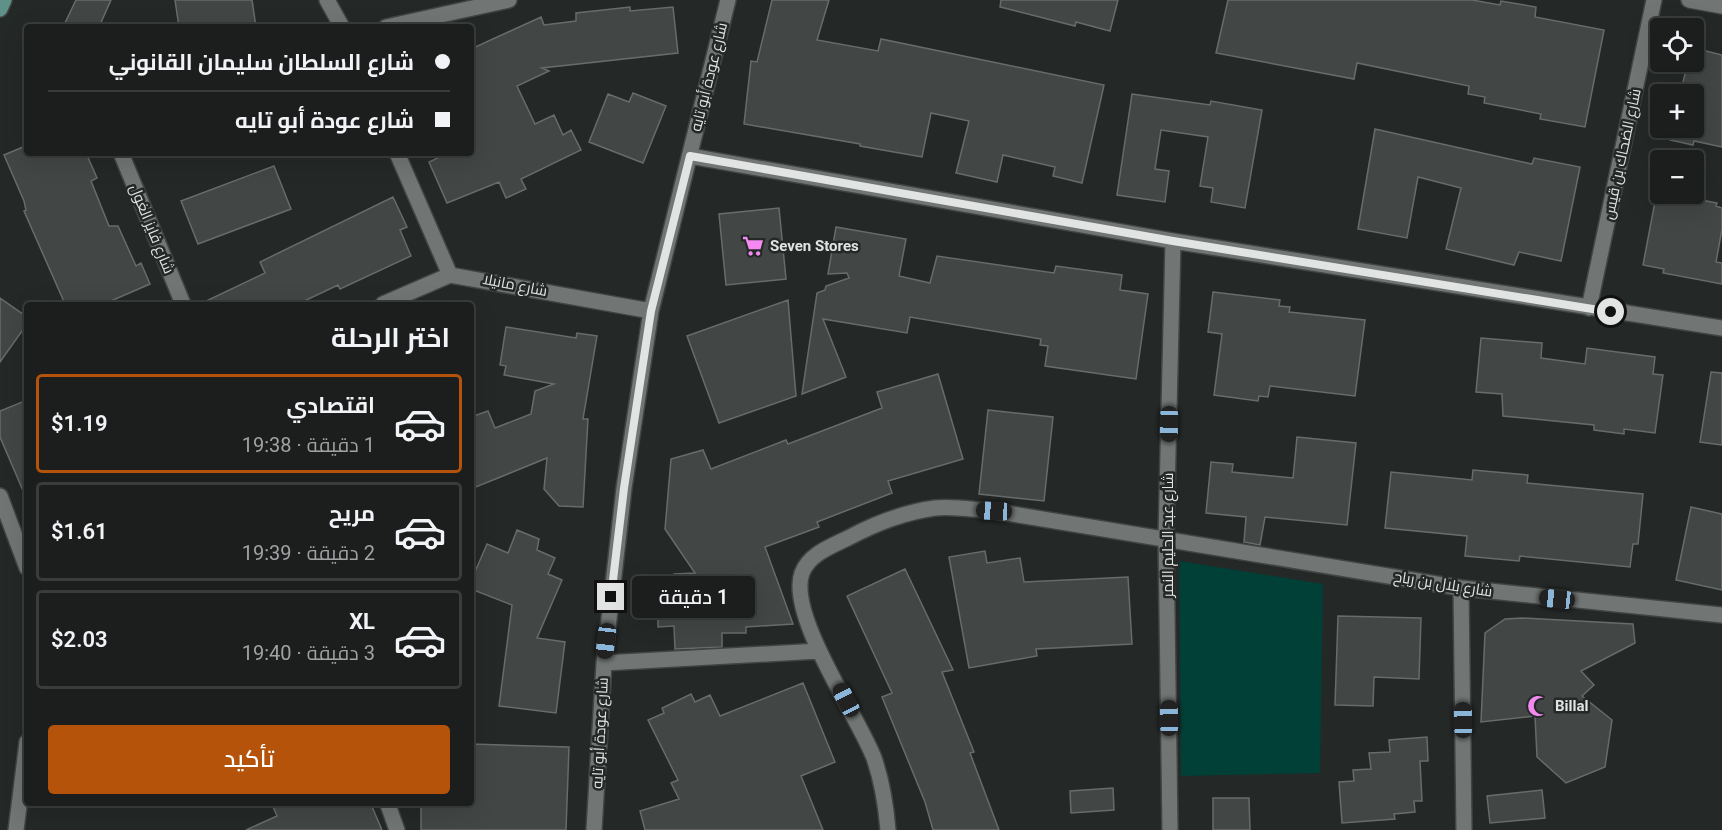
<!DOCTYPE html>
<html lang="ar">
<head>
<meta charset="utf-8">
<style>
	body { margin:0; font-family:Roboto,Cairo,sans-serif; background:#242726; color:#f1f3f6; direction:rtl; height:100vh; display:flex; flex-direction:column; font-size:22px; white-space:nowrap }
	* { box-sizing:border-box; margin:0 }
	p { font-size:20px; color:#a0a2a4 }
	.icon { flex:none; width:33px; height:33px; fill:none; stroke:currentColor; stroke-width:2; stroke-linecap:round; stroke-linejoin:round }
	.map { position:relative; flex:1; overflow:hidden; direction:ltr }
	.details { position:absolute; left:24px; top:302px; width:450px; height:504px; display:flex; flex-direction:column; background:#1b1e1d; border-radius:6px; box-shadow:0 6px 24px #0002,0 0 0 2px #393c3b; direction:rtl }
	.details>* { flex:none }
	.banner { position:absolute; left:24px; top:24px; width:450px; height:132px; border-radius:6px; box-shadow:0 6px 24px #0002,0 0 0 2px #393c3b; direction:rtl; display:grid; align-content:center; height:132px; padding:0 24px; background:#1b1e1d }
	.tools { position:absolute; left:1650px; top:18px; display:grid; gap:12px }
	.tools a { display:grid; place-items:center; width:54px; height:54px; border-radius:6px; background:#1b1e1d; box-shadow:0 6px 24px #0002,0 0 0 2px #393c3b; font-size:30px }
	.end { position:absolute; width:27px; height:27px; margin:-14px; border:8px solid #e1e4e3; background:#111; box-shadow:0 0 0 3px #111 }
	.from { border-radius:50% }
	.bubble { position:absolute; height:42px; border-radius:6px; background:#1b1e1d; box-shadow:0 6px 24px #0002,0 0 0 2px #393c3b; font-size:20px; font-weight:600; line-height:42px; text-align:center; direction:rtl }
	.car { position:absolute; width:18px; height:36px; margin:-18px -9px; border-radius:8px; box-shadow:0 0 4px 2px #0007; background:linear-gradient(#222 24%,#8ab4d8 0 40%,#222 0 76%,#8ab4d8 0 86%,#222 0) }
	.banner b { display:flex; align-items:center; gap:21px; height:57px; font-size:22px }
	.banner b+b { border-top:2px solid #393c3b }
	.banner i { width:15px; height:15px; background:#f1f3f6 }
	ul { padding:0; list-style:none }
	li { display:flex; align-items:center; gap:18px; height:99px; margin:0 12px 9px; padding:0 12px; border:3px solid #393c3b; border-radius:6px }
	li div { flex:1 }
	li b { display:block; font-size:22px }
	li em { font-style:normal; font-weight:600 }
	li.selected { border-color:#b45309 }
	li>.icon { width:54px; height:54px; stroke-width:1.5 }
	h2 { padding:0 24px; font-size:27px; line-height:72px }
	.cta { display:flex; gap:12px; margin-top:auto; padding:12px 24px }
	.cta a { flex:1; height:69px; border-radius:6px; background:#b45309; color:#fff; font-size:24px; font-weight:600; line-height:69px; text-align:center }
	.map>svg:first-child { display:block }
	.green { fill:#004036 }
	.building { fill:#424746; stroke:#676c6b; stroke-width:1.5 }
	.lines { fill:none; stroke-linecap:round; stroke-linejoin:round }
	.street-casing { stroke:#404443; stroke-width:18 }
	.secondary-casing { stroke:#404443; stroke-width:18 }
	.street { stroke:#717674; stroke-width:15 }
	.secondary { stroke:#5e9288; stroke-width:15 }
	.route { stroke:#e1e4e3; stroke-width:8 }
	.labels { text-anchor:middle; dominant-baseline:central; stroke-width:5; stroke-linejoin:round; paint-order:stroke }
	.street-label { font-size:15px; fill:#e1e4e3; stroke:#242827 }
	.poi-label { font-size:15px; font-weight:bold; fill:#e1e4e3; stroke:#242827; text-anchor:start }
</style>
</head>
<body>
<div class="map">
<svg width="1722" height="830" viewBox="0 0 1722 830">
	<rect width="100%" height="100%" fill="#242827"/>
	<!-- green -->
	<path class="green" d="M1179,561L1323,584L1320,773L1181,776Z"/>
	<!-- building -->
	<path class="building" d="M76,0H111L99,27H63Z
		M175,0H252L256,27H179Z
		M772,0H829L817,40L878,51L881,39L1104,85L1082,183L1053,176L1055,167L1003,155L997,182L956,173L969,121L931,113L922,157L860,146V144L744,124L751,61L757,62Z
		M1001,0H1118L1110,31L1076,22L1075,26L1000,7Z
		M1228,0H1472L1500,5L1501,1L1536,7L1535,17L1604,30L1585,127L1540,119L1541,114L1484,103L1485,97L1468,94L1469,86L1357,63L1354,79L1216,53Z
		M630,7V11L673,7L678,53L542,68L549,71L517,86L535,124L554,115L563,135L571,130L581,150L521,179L526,189L506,198L499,182L447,203L429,162L448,153H471V49L541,17L544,25L576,21V13Z
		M1694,48L1722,55V147L1694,141L1693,145L1670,140L1672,128H1694V94H1680L1688,62H1694Z
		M633,93L666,106L643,163L589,142L608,94L629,102Z
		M1132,94L1210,105L1211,101L1262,110L1245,208L1211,202L1213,188L1200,186L1208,137L1161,130L1155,169L1169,171L1165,202L1117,195Z
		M1375,129L1532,164L1534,158L1580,167L1561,261L1519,252L1514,265L1446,249L1461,188L1418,177L1407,238L1358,229Z
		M23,147L26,153H86L97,178L91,181L109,226H118L136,266L141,263L150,284L104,304H65L24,211L26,210L24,201L4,155Z
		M274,166L291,209L198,244L181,201Z
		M1676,195L1717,203L1716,206L1722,208V229L1716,262L1722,263V284L1663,273L1664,269L1643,265L1656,196L1675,199Z
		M393,197L407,227L400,230L411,256L340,289L338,285L298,304H200L265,273L260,262Z
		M779,208L786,279L726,285L719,214Z
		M836,227L906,239L899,276L930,283L937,256L1054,273L1056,266L1122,275L1120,290L1148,294L1136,379L1045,366L1048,346L1040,345L1041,339L910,317L907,333L823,319L846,377L802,394L817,293L825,290L826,286L849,278L847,273L828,274Z
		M1213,292L1280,300L1279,306L1290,307L1289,312L1365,320L1355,396L1270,386L1268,397L1259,396L1258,401L1214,395L1222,334L1208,332Z
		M0,298L27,317V324L0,362Z
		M788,300L796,396L719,423L687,336Z
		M506,327L576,338L577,333L597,336L583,419H588L583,507L559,506L544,489L547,458L471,489V417L488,411L495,428L531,414L535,391L554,384L504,375L506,366L500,365Z
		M1481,338L1542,343L1541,358L1585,364L1587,348L1655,357L1653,374L1663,375L1655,433L1624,429V434L1594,430V425L1503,416L1502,394L1476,392Z
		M1711,372L1722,373V445L1700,442Z
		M938,374L963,459L888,481L892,493L817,522L819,527L765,547L793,624L746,627V633H722V647L675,649L674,626L658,627L657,580H674V574L695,573L665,529L671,459L703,450L711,469L786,440L788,444L882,408L877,392Z
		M27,400V500L0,437V411Z
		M988,410L1053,417L1044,501L979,494Z
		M1297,437L1356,443L1347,525L1265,517L1260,545L1244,542L1246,517L1206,513L1211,462L1233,464L1232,472L1293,478Z
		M1473,470L1528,475L1527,483L1643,494L1638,544H1633L1630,567L1520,556L1519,561L1465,556L1467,536L1385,528L1391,472L1472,480Z
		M1691,507L1722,514V590L1676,580Z
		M517,530L539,539L537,550L555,558L548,574L562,580L537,638L565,642L556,713L499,706L512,605L471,589V581L487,544L508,553Z
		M985,551L987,563L1020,558L1024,582L1128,577L1132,644L1036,649L1037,656L969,668L949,557Z
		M905,569L953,670L942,672L974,752L970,753L999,830H933L925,802L882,697L892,693L847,596Z
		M1338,616L1421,618L1419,679L1374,677L1373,706L1335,705Z
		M1522,618L1633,624L1635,643L1581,671L1594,685L1582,696L1612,720L1605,767L1566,783L1537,757L1535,716L1481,722L1485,633L1505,619Z
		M803,683L835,762L801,776L823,830H645L640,811L679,799L671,783L678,780L648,720L664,713L662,708L691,694L695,702L710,695L720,716Z
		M1427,737L1428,761H1420L1422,801H1414L1415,812L1394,814L1395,819L1342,823L1339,782L1354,781L1353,770L1371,769L1369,753L1390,752L1389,740Z
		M471,744L569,747L566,830H421V804L471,802Z
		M1113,788L1114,810L1071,813L1070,791Z
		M1542,790L1545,818L1490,823L1487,796Z
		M1213,798H1249L1250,830H1213Z
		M271,802H370L382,830H246L277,816Z"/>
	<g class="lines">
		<defs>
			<path id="street" d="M327,0L342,27
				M1689,0L1722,6
				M386,27L509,0
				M121,153L183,304
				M397,153L450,275
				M690,156L1173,241L1722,328
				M383,304L450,275L651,311
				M1589,308L1654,0
				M0,496L27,568
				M1461,588L1464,830
				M604,663L819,651
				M387,802L397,830
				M16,830L27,742
				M594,830L604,663L624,488L651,311L728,0
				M888,830C886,806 882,781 874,758C858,716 787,615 802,573C809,554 832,546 848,538C874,524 906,512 935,508C953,506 975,510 994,511L1461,588L1722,615
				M1170,830L1166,538L1173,241"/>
			<path id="secondary" d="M0,9L4,0"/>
		</defs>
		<!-- street casing -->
		<use href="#street" class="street-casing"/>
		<!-- secondary casing -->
		<use href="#secondary" class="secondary-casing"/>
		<!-- street -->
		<use href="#street" class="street"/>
		<!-- secondary -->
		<use href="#secondary" class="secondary"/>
	</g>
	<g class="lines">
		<!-- route -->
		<path class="route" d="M611,597L624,488L651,311L690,156L1173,241L1611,312"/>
	</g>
	<!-- icons -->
	<defs>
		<symbol id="supermarket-bare" viewBox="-9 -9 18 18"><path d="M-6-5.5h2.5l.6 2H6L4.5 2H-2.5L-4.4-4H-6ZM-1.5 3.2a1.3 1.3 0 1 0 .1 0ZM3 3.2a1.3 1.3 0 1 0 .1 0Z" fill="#f489f1" stroke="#242827" stroke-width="2.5" paint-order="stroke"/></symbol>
		<symbol id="mosque-bare" viewBox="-9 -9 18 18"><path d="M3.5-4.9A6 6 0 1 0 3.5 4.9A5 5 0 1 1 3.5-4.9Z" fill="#f489f1" stroke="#242827" stroke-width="2.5" paint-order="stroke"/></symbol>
	</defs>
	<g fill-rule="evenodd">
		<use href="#supermarket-bare" x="738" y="231" width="30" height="30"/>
		<use href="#mosque-bare" x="1523" y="691" width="30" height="30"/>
	</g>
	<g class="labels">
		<!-- street labels -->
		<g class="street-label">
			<text transform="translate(709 77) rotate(-76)">شارع عودة أبو تايه</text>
			<text transform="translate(1622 154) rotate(-78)">شارع الضحاك بن قيس</text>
			<text transform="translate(152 229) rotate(68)">شارع فايز الغول</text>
			<text transform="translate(515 285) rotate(11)">شارع مانيلا</text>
			<text transform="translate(1168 535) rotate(-90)">شارع عبد الحليم النمر</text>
			<text transform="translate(1443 584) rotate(9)">شارع بلال بن رباح</text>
			<text transform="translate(600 733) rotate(-87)">شارع عودة أبو تايه</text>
		</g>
		<!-- poi labels -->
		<g class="poi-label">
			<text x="770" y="246">Seven Stores</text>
			<text x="1555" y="706">Billal</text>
		</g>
	</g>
</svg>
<div class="tools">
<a><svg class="icon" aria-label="locate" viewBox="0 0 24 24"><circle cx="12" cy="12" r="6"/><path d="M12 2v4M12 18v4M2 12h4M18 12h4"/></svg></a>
<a>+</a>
<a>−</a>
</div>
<i class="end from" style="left:1611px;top:312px"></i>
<i class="end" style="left:611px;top:597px"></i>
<div class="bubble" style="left:632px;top:576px;width:123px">1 دقيقة</div>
<i class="car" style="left:1169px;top:424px;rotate:181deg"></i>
<i class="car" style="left:994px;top:511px;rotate:273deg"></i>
<i class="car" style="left:1557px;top:599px;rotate:276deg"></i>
<i class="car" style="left:606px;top:641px;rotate:187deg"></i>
<i class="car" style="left:846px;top:700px;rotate:332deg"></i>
<i class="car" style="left:1169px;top:718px;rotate:359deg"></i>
<i class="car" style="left:1463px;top:720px;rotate:359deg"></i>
<div class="banner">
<b><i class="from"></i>شارع السلطان سليمان القانوني</b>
<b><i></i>شارع عودة أبو تايه</b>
</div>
<section class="details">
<h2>اختر الرحلة</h2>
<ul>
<li class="selected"><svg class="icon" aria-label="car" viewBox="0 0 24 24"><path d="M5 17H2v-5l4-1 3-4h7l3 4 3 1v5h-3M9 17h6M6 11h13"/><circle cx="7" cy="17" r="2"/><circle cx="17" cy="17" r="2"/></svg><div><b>اقتصادي</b><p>1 دقيقة · 19:38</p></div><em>$1.19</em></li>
<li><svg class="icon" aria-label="car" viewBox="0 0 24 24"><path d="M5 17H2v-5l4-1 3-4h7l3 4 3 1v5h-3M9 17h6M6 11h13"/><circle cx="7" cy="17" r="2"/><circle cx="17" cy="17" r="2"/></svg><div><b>مريح</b><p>2 دقيقة · 19:39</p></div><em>$1.61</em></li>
<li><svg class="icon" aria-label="car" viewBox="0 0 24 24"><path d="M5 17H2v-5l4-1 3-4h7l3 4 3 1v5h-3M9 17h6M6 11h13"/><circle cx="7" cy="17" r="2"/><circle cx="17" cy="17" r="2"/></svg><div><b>XL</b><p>3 دقيقة · 19:40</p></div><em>$2.03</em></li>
</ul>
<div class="cta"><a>تأكيد</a></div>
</section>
</div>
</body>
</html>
